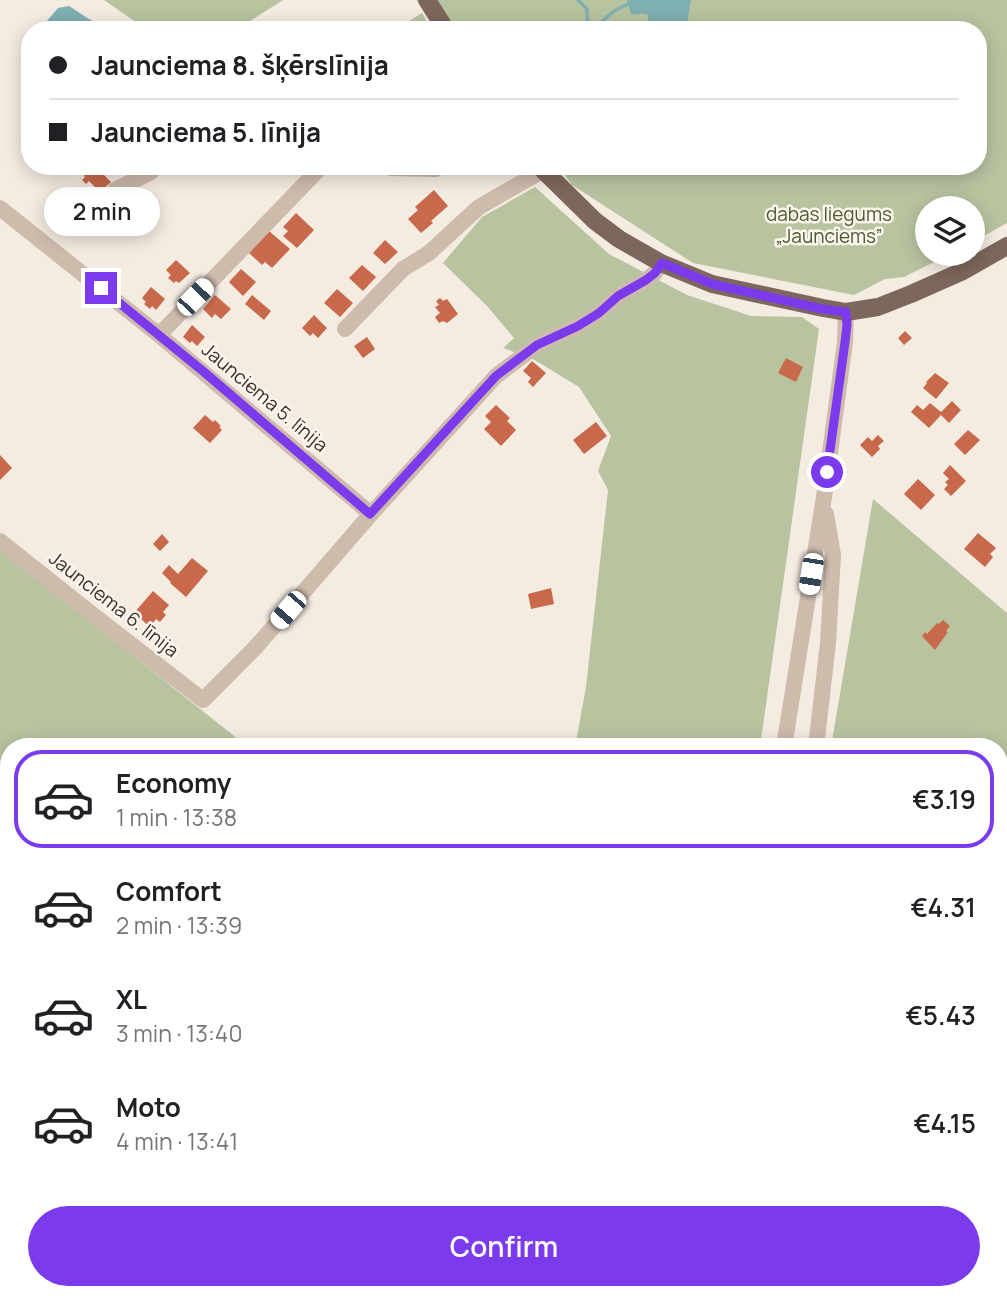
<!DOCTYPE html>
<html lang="en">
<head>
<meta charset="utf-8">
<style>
	body { margin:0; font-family:Manrope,sans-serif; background:#f2f2f2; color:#202124; height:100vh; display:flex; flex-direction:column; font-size:26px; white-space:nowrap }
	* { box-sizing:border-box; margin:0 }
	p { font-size:23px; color:#757577 }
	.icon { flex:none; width:38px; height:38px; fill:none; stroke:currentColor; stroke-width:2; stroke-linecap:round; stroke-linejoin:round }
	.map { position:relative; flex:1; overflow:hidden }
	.panel { position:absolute; left:0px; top:738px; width:1008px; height:562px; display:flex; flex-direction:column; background:#fff; border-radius:28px 28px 0 0; box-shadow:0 4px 18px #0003 }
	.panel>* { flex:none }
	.top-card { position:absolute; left:21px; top:21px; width:966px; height:154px; border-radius:28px; box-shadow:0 4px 18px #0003; display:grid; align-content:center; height:154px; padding:0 28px; background:#fff }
	.controls { position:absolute; left:915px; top:196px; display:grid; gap:14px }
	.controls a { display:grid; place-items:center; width:70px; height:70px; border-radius:50%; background:#fff; box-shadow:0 4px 18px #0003; font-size:35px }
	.end { position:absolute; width:32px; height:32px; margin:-16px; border:9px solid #7c3aed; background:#fff; box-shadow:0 0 0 4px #fff }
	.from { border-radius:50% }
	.bubble { position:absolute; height:49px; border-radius:24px; background:#fff; box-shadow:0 4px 18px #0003; font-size:23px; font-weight:600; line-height:49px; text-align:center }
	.car { position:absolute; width:21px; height:42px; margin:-21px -10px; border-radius:9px; box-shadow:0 0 5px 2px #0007; background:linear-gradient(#fff 24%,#345 0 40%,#fff 0 76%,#345 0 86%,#fff 0) }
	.top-card b { display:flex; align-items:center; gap:24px; height:66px; font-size:26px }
	.top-card b+b { border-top:2px solid #e0e0e0 }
	.top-card i { width:18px; height:18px; background:#202124 }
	ul { padding:12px 0 0; list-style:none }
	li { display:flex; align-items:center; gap:21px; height:98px; margin:0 14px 10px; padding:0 14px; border:4px solid transparent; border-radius:28px }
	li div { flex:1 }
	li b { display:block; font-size:26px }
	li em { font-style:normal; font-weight:600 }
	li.selected { border-color:#7c3aed }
	li>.icon { width:63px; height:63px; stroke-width:1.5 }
	.primary-button { display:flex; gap:14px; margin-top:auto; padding:14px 28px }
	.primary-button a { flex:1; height:80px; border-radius:42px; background:#7c3aed; color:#fff; font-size:28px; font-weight:600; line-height:80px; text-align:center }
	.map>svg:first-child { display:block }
	.green { fill:#b8c4a0 }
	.water { fill:#7fb0b2 }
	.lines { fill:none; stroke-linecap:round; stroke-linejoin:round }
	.stream { stroke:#7fb0b2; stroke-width:3.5 }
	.building { fill:#c8694b }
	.minor { stroke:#cdbbac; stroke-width:16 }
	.major { stroke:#7d675c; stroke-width:18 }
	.route { stroke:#7c3aed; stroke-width:9 }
	.labels { text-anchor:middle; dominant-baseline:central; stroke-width:5; stroke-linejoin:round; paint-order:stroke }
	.park-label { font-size:19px; fill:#4a5a2e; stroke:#fbf5ee }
	.street-label { font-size:19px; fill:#3b302b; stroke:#fbf5ee }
</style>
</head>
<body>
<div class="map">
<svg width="1007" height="1300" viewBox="0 0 1007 1300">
	<rect width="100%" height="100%" fill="#f4ebe1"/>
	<!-- green -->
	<path class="green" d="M104,0H283L236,30H147Z
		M416,0H1007V223L973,242V208H928V254H950L904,277L885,279L854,295L693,263L572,185L559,166H978V30H448Z
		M422,13L432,30H395Z
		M535,187L609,254L687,295L751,316L802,317L819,329L760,747H575L586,687L608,490L598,471L611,436L579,387L533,359L503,348L514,338L487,306L443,263L482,217Z
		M873,499L1007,613V1300H713L715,1292H999V747H831Z
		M0,550L248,747H9V1292H619L616,1300H0Z"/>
	<!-- water -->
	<path class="water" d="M627,0H691L688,18V30H645L648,22V15C642,12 636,16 631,14Z
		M69,6L106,30H43L46,22L58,8Z"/>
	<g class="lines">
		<!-- stream -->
		<path class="stream" d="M578,0L587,9V18L590,25L597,26L614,11L628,4"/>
	</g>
	<!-- building -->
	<path class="building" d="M93,166H106L101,172L111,182L100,192L89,181L86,184L82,180L85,177L84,176Z
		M434,190L448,206L431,221L433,223L421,233L408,219L418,210L415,207Z
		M296,213L314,230L297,248L283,236L288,231L283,227Z
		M269,231L290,249L272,268L265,262L262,265L249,253Z
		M385,240L398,252L385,264L373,253Z
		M176,260L190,273L179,283L176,281L174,283L168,278L171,275L166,270Z
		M362,265L376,277L363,291L349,278Z
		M241,269L256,282L243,296L229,282Z
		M151,287L165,299L156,310L152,306L150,309L144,304L146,302L142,298Z
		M337,289L353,303L340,317L324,303Z
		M215,295L231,309L221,319L215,314L212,318L203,309Z
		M252,295L271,311L264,320L245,304Z
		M440,298L443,301L447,299L458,314L447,323L443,321L439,323L435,317L440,313L435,307L439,305L436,301Z
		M314,315L327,328L318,338L313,333L310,336L302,328Z
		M192,325L205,337L197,346L192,341L190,343L183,337Z
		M905,331L912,338L904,345L898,338Z
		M367,337L375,349L363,358L354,346Z
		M786,358L803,367L796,382L778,373Z
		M532,361L546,373L533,387L528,382L531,378L523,371Z
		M935,373L949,383L936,399L923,388L927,383L926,382Z
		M952,401L961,410L949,423L941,415L929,428L911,412L917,405L923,410L930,403L941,412Z
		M496,405L510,418L507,421L516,430L501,446L484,429L491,422L485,416Z
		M205,415L213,422L215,420L221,426L219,427L222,430L210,443L193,428Z
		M596,422L607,436L584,454L573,440Z
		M968,430L980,440L965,455L954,444Z
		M878,435L884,441L878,446L880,449L872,457L860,445L868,437L872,441Z
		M0,455L12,468L0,480Z
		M950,465L966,481L951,496L944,489L948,485L945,482L949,479L943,473Z
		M918,479L935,495L921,510L904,494Z
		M978,533L996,548L990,554L993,557L985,567L964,549Z
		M162,534L169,542L160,551L153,544Z
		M192,558L208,571L186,597L170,583L171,582L162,573L169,565L178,574Z
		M551,588L554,604L531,609L528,594Z
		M153,591L169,605L163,612L166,615L160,622L156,619L150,627L134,613Z
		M943,620L950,626L946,631L948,632L935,650L922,636L925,632L927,634L937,623L939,624Z"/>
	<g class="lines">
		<!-- minor -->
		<path class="minor" d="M386,166L391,168L436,169L439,166
			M115,190L151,172L155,166
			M0,208L159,335L371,514
			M345,329L403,269L429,253L479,207L542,171
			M159,335L322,166
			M0,541L88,611L203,700L255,648L371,514L496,376L537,345L578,326L599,313L618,296L646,280L655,273L661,263
			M784,747L824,497L845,342L846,312
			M816,747L828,643L833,555L826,514
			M637,1300L641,1292
			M668,1300L672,1292"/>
		<!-- major -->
		<path class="major" d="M427,0L446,30
			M539,166L595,221L619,239L661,263L712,284L823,308L846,312L878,307L911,294L963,271L1007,246"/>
	</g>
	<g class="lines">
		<!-- route -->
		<path class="route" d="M101,288L204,372L370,514L496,376L537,345L578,326L599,313L618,296L646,280L655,273L662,263L712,284L822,309L846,312L847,325L845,342L827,472"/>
	</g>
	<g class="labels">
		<!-- park labels -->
		<g class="park-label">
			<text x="829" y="214">dabas liegums<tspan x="829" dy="22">„Jaunciems”</tspan></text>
		</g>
		<!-- street labels -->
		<g class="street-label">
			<text transform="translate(265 397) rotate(40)">Jaunciema 5. līnija</text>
			<text transform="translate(114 604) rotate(38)">Jaunciema 6. līnija</text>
		</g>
	</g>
</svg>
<div class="controls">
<a><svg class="icon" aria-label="layers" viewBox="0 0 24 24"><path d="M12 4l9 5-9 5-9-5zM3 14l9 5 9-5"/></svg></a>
</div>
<i class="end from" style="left:827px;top:472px"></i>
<i class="end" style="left:101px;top:288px"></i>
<div class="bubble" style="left:44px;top:187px;width:116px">2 min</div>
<i class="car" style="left:195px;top:297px;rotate:44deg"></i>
<i class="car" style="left:811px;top:574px;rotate:189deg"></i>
<i class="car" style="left:288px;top:610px;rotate:221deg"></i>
<div class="top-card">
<b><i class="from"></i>Jaunciema 8. šķērslīnija</b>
<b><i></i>Jaunciema 5. līnija</b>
</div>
<section class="panel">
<ul>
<li class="selected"><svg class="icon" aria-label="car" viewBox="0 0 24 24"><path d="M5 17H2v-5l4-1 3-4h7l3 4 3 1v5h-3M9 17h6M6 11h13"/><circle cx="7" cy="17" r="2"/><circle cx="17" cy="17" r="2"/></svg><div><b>Economy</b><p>1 min · 13:38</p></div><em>€3.19</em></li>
<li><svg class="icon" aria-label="car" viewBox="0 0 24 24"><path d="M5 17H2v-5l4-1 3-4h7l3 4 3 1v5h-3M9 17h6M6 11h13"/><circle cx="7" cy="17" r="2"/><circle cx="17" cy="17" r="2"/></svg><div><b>Comfort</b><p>2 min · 13:39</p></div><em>€4.31</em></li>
<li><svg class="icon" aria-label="car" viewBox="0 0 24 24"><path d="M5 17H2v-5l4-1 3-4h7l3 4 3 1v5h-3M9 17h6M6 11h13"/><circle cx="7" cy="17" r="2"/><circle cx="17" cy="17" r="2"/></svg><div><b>XL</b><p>3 min · 13:40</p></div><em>€5.43</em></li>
<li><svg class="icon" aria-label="car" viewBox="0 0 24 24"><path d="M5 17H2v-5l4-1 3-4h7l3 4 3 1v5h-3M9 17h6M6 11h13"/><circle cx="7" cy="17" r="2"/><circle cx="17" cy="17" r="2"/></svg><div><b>Moto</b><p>4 min · 13:41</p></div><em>€4.15</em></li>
</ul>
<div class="primary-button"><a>Confirm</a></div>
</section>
</div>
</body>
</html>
